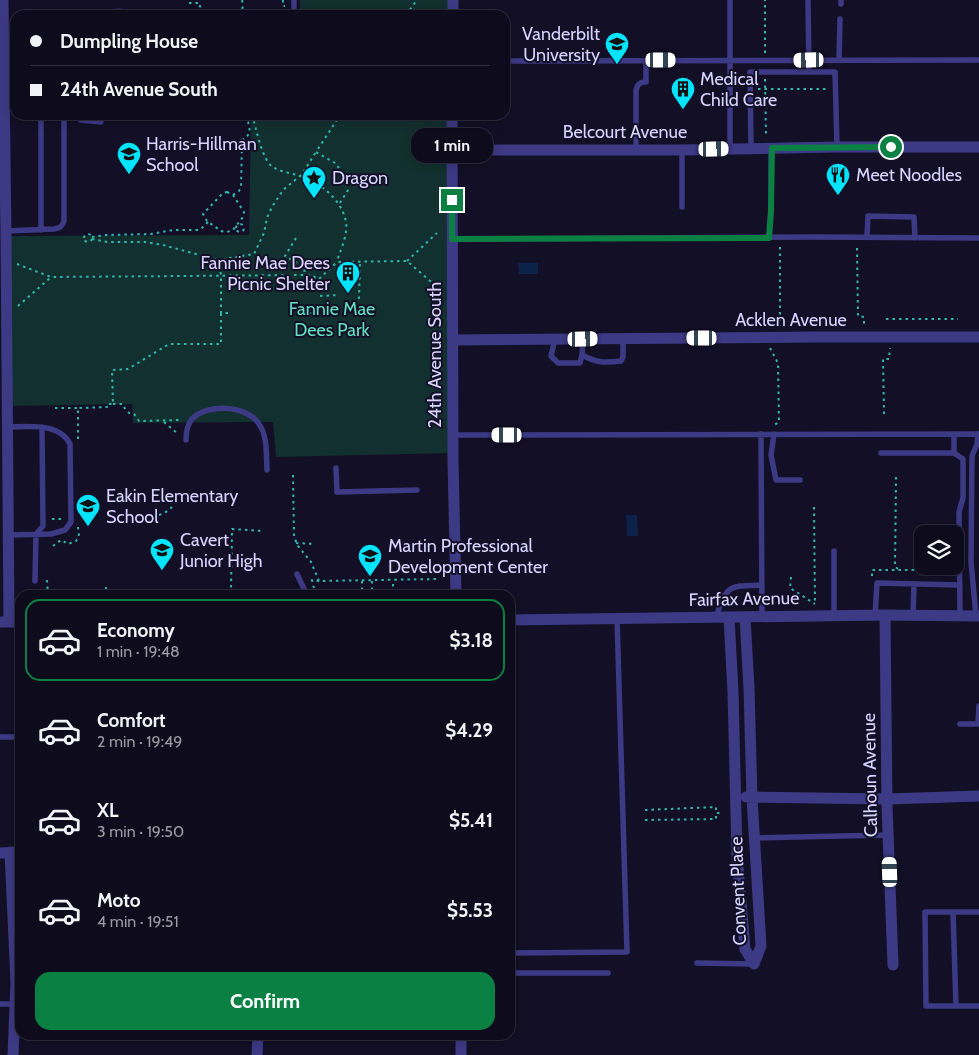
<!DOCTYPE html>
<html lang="en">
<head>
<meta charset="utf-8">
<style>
	body { margin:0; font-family:Cabin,sans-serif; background:#1c1929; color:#f1f3f6; height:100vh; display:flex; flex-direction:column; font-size:19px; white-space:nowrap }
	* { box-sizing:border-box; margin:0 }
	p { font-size:16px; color:#9b9ba3 }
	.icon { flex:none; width:28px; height:28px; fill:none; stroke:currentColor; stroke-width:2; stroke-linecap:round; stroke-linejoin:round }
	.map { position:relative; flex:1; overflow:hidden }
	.side { position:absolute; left:15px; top:590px; width:500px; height:450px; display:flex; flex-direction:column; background:#0e0b1c; border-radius:15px; box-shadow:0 2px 12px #0003,0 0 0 1px #2e2b3b }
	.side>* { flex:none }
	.top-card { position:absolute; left:10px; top:10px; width:500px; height:110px; border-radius:15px; box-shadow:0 2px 12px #0003,0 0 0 1px #2e2b3b; display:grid; align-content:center; height:110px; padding:0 20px; background:#0e0b1c }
	.fabs { position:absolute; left:914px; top:525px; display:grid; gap:10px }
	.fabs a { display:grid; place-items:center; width:50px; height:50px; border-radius:10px; background:#0e0b1c; box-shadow:0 2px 12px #0003,0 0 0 1px #2e2b3b; font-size:25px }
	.end { position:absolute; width:22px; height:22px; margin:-11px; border:6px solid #0b8043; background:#fff; box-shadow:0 0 0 2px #fff }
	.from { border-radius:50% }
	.bubble { position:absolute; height:35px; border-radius:15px; background:#0e0b1c; box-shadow:0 2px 12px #0003,0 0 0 1px #2e2b3b; font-size:16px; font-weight:700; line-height:35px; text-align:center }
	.car { position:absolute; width:15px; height:30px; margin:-15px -8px; border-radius:6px; box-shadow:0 0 4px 1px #0007; background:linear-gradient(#fff 24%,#345 0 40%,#fff 0 76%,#345 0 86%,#fff 0) }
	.top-card b { display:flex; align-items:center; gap:18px; height:48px; font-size:19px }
	.top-card b+b { border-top:1px solid #2e2b3b }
	.top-card i { width:12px; height:12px; background:#f1f3f6 }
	ul { padding:9px 0 0; list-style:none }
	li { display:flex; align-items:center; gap:15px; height:82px; margin:0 10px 8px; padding:0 10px; border:2px solid transparent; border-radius:15px }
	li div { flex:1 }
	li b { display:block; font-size:19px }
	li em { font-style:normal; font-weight:700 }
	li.on { border-color:#0b8043 }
	li>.icon { width:45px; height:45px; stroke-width:1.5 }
	.button { display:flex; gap:10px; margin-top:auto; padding:10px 20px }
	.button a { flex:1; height:58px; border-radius:15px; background:#0b8043; color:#fff; font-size:20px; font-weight:700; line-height:58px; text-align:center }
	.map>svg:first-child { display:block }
	.green { fill:#12302f }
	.water { fill:#0c2248 }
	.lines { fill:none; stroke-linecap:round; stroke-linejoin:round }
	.path { stroke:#2fb8b0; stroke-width:2; stroke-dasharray:2.5 4; stroke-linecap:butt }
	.lane { stroke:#3d3a85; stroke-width:5.5 }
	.street { stroke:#3d3a85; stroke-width:11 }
	.route { stroke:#0b8043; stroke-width:6 }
	.labels { text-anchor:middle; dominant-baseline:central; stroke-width:4; stroke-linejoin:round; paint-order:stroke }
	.poi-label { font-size:18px; fill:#d9d4ff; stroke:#130f26; text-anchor:start }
	.street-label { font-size:18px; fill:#d9d4ff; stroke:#130f26 }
	.park-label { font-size:18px; fill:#5fe0c0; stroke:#130f26 }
</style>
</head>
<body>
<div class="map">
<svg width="979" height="1055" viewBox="0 0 979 1055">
	<rect width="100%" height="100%" fill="#130f26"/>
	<!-- green -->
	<path class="green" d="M300,0H453V15H300Z
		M251,115H452L453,453L276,457L273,422L133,423L132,404L7,406L6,236L249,235Z"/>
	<!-- water -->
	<path class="water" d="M518,263H538V274H519Z
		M626,515H637L638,536H627Z"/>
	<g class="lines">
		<!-- path -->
		<path class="path" d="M283,0V6H285
			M189,3H200V15
			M240,15L243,6L242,0
			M406,15L417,0
			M765,53V0
			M765,79L766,136
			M758,89H828
			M252,115C256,127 262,161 273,167C281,172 291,173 300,176L304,171L316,152
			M227,192L233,195L244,212L243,217L233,230L227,232L221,231L207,221L203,214L223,193Z
			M233,195L239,191L241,188L242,140C250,136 251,130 248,122L244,119L239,117L240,115
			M340,203L348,190L337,164L316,152L340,115
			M236 228a4 4 0 1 1 8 0a4 4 0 1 1-8 0Z
			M84 238a4 4 0 1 1 8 0a4 4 0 1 1-8 0Z
			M92,237L106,235L151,234L173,230H198L201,229L208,222
			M296,238L285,256L304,267L305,275
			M92,239L107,242H145L163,245L218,260
			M780,247V326
			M857,248L858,316L864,317V325
			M407,261L437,233
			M17,264L51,277L310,275L319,279L337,262L407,261L437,287
			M320,296L338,295
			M359,299L360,262
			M18,306L50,278
			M228,313H221V275L218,260L254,254L264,233L267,218L272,207L283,190L300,176C320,182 342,200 346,222C348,234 341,249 337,261
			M310,313H321
			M886,319H958
			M770,348L778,363L779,422L774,425
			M113,404H123C125,410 128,414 134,414L139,421L181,420
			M55,408H78
			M884,414L883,359H889L890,348
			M164,422L177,433
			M78,439V408L107,407V404H113L112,370L128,369L169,344H221V313
			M293,475L294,537L298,546L311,562L319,581L438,579
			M896,477L895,567L900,570
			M814,507L815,604
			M159,515C168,512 174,507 177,497
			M52,519H62
			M296,543L314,544
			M53,546L61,540L68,544L76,541L79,536L78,527
			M872,576V570H951
			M791,577L790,588L815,604
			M47,580L48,595
			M319,581L312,580L313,586L317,591C340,592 379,586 399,595
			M362,581V595
			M372,581V595
			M106,587V591L110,595
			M215,592L231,591L232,529L263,531
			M393,593V580
			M174,595L180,593L215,592V595
			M645,810L716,807V813
			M645,820L716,819V813H723"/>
		<!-- lane -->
		<path class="lane" d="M730,0V149
			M808,0L809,72
			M841,4V0
			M107,15C115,10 122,10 130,15
			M294,15V0
			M839,60L840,19
			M505,61L979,60
			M4,90L15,89
			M76,115L81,120L101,122
			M751,148L750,72H835L837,147
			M636,150V91C637,85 639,82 646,82V61
			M682,150V207
			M41,230V115
			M6,231L54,229C60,228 62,227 64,221V115
			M769,237L771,211V148
			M867,237L868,216L914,217L915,238
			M452,239L816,237L979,238
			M555,339L551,356L558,363H580L582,355L583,339
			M582,355C597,363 605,363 621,361L623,357V339
			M7,427C28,427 59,422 70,444L71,520V522L65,530L51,534L8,535
			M761,434L762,617
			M774,434L771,455L776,480H800
			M954,434V453
			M453,435L979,434
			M186,440C186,432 187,425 192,419C207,403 247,405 259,424C268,437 266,455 267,470
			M881,453H954L963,459V498L959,512L960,616
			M336,468L337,492L417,490
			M297,574L307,595
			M35,581L36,534L43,526L42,427
			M834,616V551
			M875,616L877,583L960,585
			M913,616L914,584
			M976,616L971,562L972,456L977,444L978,434
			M716,617C727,584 729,586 762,585
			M960,724H978L979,706
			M0,737H20
			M755,838L888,835
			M953,912L956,1006
			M979,912H925L926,1006H979
			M510,953L627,952L617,618
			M697,963L754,964
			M510,973H608
			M0,1004H16"/>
		<!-- street -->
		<path class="street" d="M3,0L6,236L9,622
			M453,15V0
			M452,115L453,461L456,595
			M452,150H682L837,147H979
			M453,340L817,337H979
			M885,615L887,806L893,965
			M729,617L733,692L737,855L745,949L754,964
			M745,617L749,688L752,798L761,946L754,964
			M510,620L885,615L979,616
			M0,622H20
			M746,797L887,799L979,796
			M10,852L16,983L13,1055
			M0,853L20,852
			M461,1035V1055
			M257,1055L258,1035"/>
	</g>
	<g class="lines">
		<!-- route -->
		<path class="route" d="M452,200V239L769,238L771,211L772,148L891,147"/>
	</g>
	<!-- icons -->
	<defs>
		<symbol id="university-pin" viewBox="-11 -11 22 30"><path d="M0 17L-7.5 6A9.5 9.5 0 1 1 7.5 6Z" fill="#00e5ff" stroke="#130f26"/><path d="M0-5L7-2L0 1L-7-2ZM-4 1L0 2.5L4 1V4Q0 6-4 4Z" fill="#111"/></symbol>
		<symbol id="building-pin" viewBox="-11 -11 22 30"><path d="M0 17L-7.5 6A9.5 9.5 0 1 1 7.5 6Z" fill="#00e5ff" stroke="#130f26"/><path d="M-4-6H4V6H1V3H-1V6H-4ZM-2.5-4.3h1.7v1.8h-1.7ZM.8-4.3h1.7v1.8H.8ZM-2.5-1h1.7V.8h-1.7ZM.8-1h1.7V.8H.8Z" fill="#111"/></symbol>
		<symbol id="school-pin" viewBox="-11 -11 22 30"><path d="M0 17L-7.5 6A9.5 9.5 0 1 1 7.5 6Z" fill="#00e5ff" stroke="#130f26"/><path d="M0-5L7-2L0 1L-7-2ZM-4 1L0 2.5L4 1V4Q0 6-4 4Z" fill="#111"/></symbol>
		<symbol id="restaurant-pin" viewBox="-11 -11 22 30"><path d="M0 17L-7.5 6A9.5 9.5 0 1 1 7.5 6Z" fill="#00e5ff" stroke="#130f26"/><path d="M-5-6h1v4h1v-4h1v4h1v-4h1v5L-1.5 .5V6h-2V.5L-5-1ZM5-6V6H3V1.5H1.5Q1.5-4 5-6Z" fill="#111"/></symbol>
		<symbol id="sight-pin" viewBox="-11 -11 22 30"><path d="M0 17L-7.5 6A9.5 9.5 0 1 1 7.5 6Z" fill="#00e5ff" stroke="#130f26"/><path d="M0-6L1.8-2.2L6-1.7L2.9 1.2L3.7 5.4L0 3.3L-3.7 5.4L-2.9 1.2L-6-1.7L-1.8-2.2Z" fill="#111"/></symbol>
	</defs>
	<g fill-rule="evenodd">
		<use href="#university-pin" x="603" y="30" width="28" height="38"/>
		<use href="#building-pin" x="669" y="75" width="28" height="38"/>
		<use href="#school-pin" x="115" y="140" width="28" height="38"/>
		<use href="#restaurant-pin" x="824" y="161" width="28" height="38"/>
		<use href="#sight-pin" x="300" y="164" width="28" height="38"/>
		<use href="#building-pin" x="334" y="259" width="28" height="38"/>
		<use href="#school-pin" x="74" y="492" width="28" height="38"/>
		<use href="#school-pin" x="148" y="536" width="28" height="38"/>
		<use href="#school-pin" x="356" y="542" width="28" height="38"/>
	</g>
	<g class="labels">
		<!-- poi labels -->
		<g class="poi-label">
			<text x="600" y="34" text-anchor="end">Vanderbilt<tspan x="600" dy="21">University</tspan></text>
			<text x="700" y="79">Medical<tspan x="700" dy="21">Child Care</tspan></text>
			<text x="146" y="144">Harris-Hillman<tspan x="146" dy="21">School</tspan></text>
			<text x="856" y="175">Meet Noodles</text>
			<text x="332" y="178">Dragon</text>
			<text x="330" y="263" text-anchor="end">Fannie Mae Dees<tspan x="330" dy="21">Picnic Shelter</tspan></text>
			<text x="106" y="496">Eakin Elementary<tspan x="106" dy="21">School</tspan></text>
			<text x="180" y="540">Cavert<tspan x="180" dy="21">Junior High</tspan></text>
			<text x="388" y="546">Martin Professional<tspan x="388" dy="21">Development Center</tspan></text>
		</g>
		<!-- street labels -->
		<g class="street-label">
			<text x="625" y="132">Belcourt Avenue</text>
			<text x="791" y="320">Acklen Avenue</text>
			<text transform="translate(435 355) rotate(-90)">24th Avenue South</text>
			<text transform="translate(744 599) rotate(-1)">Fairfax Avenue</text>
			<text transform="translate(870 775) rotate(-91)">Calhoun Avenue</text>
			<text transform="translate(738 891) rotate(-92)">Convent Place</text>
		</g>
		<!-- park labels -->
		<g class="park-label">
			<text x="332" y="309">Fannie Mae<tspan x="332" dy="21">Dees Park</tspan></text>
		</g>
	</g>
</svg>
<div class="fabs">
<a><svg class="icon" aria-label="layers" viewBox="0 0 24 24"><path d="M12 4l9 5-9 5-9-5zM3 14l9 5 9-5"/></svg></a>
</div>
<i class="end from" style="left:891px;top:147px"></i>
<i class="end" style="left:452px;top:200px"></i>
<div class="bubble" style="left:411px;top:128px;width:82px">1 min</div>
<i class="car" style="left:661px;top:60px;rotate:90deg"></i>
<i class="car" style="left:809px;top:60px;rotate:269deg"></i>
<i class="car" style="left:714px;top:149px;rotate:89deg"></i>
<i class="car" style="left:702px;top:338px;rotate:270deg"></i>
<i class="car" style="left:583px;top:339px;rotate:89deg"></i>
<i class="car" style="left:507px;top:435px;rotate:270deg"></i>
<i class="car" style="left:890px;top:872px;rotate:358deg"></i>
<div class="top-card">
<b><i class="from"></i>Dumpling House</b>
<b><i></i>24th Avenue South</b>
</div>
<section class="side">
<ul>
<li class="on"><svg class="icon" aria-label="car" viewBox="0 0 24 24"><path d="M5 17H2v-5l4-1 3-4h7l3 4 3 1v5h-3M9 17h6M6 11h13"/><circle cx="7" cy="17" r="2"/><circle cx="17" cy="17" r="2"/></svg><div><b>Economy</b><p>1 min · 19:48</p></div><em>$3.18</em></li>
<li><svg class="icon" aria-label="car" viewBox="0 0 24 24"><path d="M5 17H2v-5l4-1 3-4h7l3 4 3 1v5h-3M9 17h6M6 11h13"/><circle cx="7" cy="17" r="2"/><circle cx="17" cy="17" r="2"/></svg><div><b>Comfort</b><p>2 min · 19:49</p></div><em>$4.29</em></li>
<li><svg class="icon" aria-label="car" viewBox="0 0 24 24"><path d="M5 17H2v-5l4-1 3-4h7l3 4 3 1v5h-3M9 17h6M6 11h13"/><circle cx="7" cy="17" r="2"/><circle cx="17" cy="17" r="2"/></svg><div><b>XL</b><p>3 min · 19:50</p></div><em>$5.41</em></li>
<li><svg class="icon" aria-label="car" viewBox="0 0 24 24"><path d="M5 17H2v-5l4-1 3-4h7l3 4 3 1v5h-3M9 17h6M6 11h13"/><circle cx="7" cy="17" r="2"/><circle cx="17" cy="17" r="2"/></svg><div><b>Moto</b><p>4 min · 19:51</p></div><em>$5.53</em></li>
</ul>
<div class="button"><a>Confirm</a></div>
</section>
</div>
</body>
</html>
